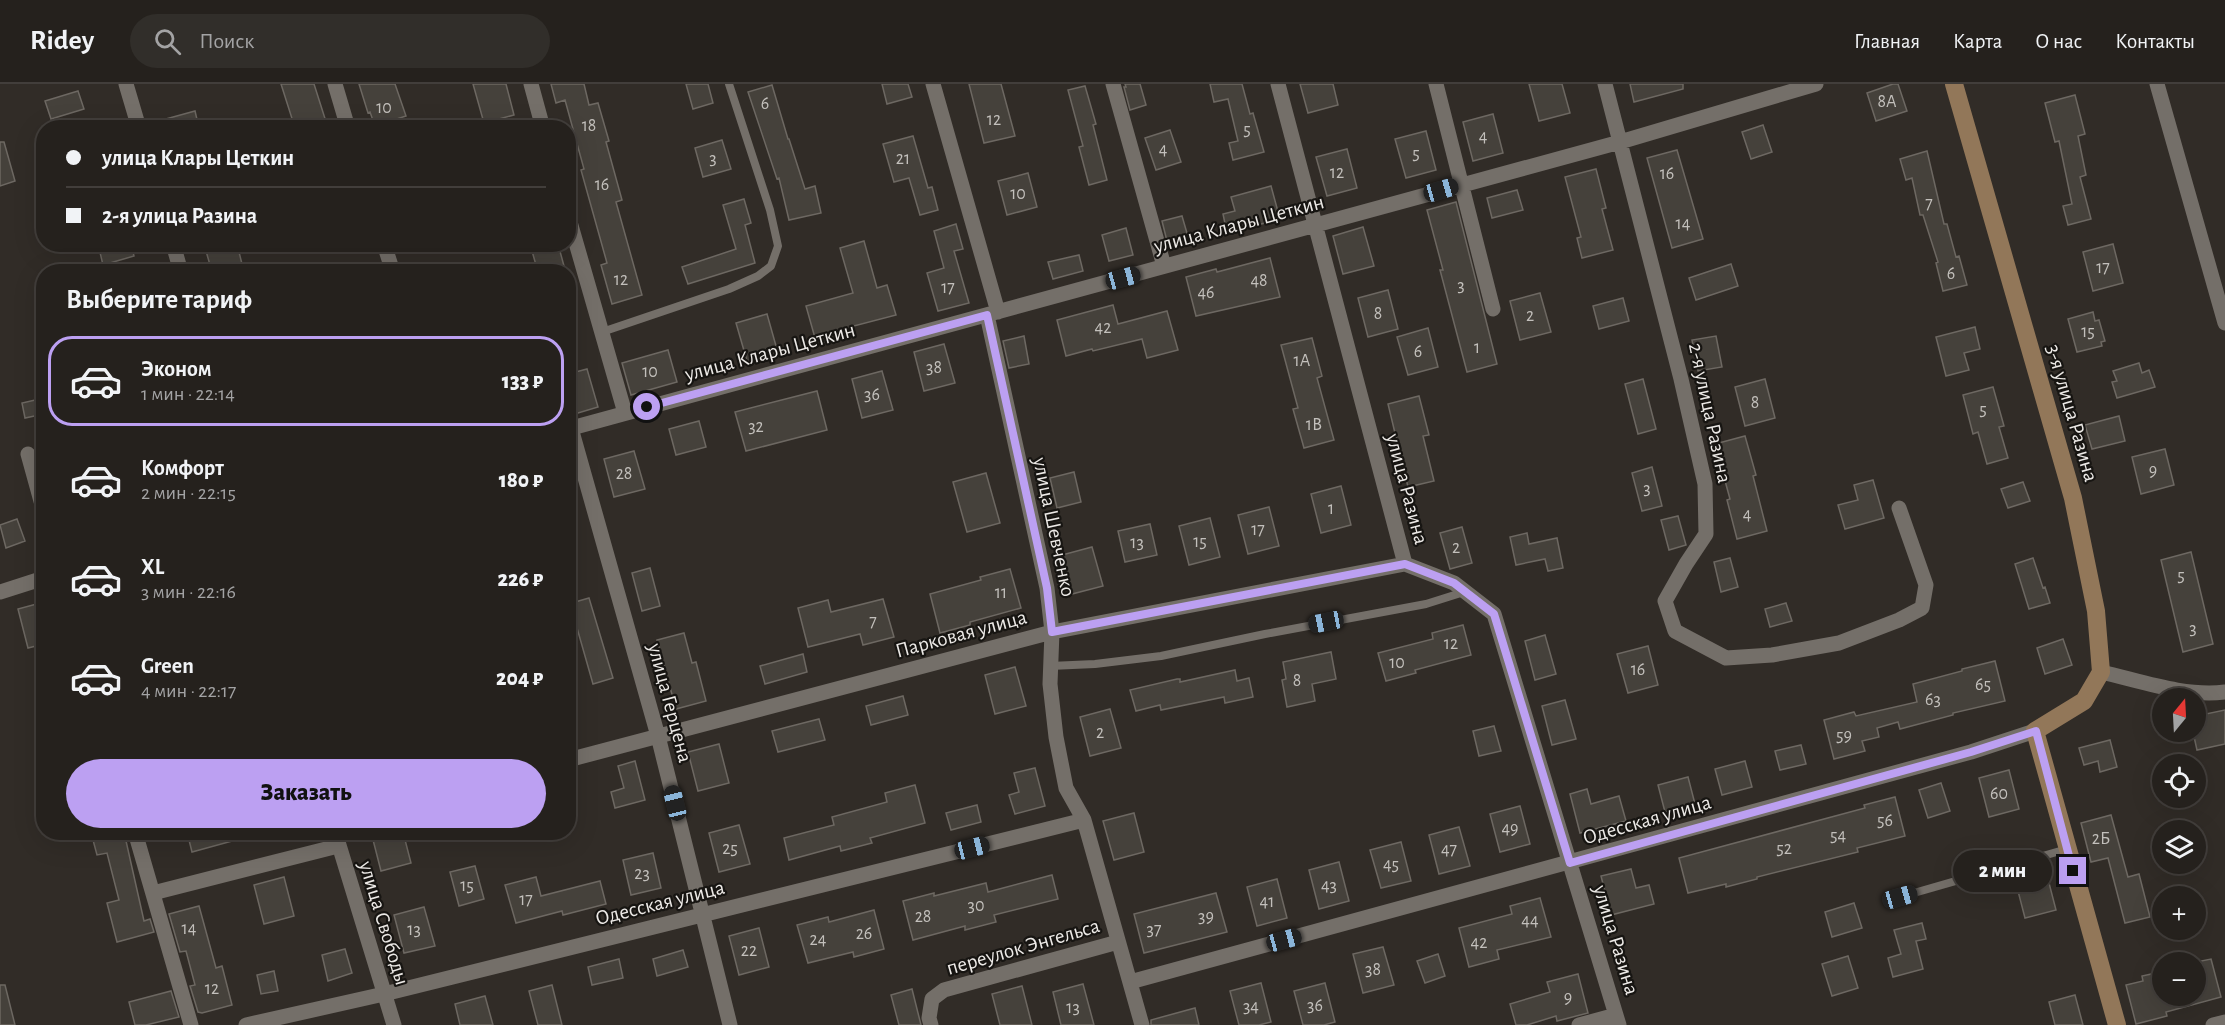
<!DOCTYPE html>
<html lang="ru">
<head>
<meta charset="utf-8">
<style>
	body { margin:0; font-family:"Alegreya Sans",sans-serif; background:#312e2a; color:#f1f3f6; height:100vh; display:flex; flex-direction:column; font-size:22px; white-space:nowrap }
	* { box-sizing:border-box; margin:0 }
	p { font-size:20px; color:#a3a3a4 }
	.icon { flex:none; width:33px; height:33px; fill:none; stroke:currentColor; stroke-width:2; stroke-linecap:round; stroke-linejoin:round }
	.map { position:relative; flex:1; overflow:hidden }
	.sheet { position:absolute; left:36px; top:180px; width:540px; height:576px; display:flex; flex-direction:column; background:#25211d; border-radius:24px; box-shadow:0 6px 24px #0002,0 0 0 2px #423e3b }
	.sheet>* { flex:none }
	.hud { position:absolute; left:36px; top:36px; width:540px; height:132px; border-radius:24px; box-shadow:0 6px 24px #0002,0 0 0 2px #423e3b; display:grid; align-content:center; height:132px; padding:0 30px; background:#25211d }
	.needle { width:39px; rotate:18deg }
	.fabs { position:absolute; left:2152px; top:604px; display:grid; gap:12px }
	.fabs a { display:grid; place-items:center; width:54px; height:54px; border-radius:50%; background:#25211d; box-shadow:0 6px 24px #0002,0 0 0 2px #423e3b; font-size:30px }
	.end { position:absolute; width:27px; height:27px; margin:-14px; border:8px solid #bca0f2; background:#111; box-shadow:0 0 0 3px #111 }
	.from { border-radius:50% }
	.bubble { position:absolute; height:42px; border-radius:21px; background:#25211d; box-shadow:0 6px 24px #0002,0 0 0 2px #423e3b; font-size:20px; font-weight:800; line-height:42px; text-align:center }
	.car { position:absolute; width:18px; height:36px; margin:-18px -9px; border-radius:8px; box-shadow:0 0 4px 2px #0007; background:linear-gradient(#222 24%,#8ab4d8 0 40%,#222 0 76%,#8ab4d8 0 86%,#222 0) }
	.hud b { display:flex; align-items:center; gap:21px; height:57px; font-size:22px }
	.hud b+b { border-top:2px solid #423e3b }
	.hud i { width:15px; height:15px; background:#f1f3f6 }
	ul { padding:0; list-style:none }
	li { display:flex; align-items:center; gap:18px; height:90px; margin:0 12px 9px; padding:0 18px; border:3px solid transparent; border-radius:24px }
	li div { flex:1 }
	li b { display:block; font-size:22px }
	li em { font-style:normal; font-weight:800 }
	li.on { border-color:#bca0f2 }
	li>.icon { width:54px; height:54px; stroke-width:1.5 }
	h2 { padding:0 30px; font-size:27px; line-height:72px }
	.primary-button { display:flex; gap:12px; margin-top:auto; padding:12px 30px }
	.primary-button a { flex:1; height:69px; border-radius:36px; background:#bca0f2; color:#111; font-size:24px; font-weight:800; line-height:69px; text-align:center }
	header { display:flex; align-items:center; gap:36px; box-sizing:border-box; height:84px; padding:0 30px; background:#25211d; border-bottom:2px solid #423e3b }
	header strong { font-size:28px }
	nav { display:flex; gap:33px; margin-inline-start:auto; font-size:21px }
	.search { width:420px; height:54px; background:#312e2a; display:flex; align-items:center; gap:15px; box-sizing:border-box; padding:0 21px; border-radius:33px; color:#a3a3a4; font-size:22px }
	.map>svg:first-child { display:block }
	.building { fill:#45413b; stroke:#6d6862; stroke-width:1.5 }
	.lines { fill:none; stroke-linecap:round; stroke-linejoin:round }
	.lane { stroke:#746f69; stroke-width:8 }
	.street { stroke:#746f69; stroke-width:15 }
	.secondary { stroke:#927759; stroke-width:18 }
	.route { stroke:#bca0f2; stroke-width:8 }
	.labels { text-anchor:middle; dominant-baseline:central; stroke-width:4.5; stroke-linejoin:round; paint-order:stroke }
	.number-label { font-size:18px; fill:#c3c0bc }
	.street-label { font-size:21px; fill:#edeae7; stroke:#171512 }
</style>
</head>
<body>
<header>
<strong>Ridey</strong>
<div class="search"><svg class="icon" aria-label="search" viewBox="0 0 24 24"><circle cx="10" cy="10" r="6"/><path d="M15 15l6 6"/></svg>Поиск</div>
<nav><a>Главная</a><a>Карта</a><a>О нас</a><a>Контакты</a></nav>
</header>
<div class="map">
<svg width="2225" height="941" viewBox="0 0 2225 941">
	<rect width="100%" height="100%" fill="#312c27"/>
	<!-- building -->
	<path class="building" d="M281,0H314L328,44H295Z
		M359,0H395L406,32L375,42L370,28L368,29Z
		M473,0H506L514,31L484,39Z
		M551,0H584L589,21L598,19L609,57L606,58L622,116L616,118L642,211L612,220L601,181L607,179L581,86L584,85L565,16L556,19Z
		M686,0H708L713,19L693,25Z
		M882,0H908L912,13L887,20Z
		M969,0H1001L1015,52L984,59Z
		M1125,0H1140L1146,21L1130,26L1124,3H1126Z
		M1210,0H1242L1250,30L1253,29L1264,68L1233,76L1229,59L1238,57L1228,15L1214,18Z
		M1300,0H1333L1338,21L1308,29Z
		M1529,0H1562L1570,29L1539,37Z
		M1630,0H1683V5L1634,18Z
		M1893,0H1898L1907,27L1876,37L1867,9Z
		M772,1L788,55H789L805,105L815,102L821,129L789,136L779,94L777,95L748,8Z
		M1085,2L1096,40L1093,41L1107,96L1089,101L1079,63L1083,62L1068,6Z
		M78,7L84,25L51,35L45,17Z
		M2075,11L2085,50L2078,52L2086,91L2080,93L2091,135L2068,141L2063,122L2072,120L2059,57L2055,58L2045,19Z
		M195,27L199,44H151V39Z
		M1493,30L1503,69L1473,77L1463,38Z
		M1763,41L1772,68L1751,75L1742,48Z
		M1170,46L1181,78L1156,86L1145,54Z
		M1426,47L1436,86L1406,94L1395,55Z
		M913,52L928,104L932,103L938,126L920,131L909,94L894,98L883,60Z
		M722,56L731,85L703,93L695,64Z
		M0,58H4L15,97L0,102Z
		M1347,65L1357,104L1327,112L1316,73Z
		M1677,66L1703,155L1672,164L1647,74Z
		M1927,67L1944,140H1947L1956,173L1959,172L1967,201L1943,207L1936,179L1938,178L1923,131H1920L1912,94L1906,96L1900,75Z
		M1596,85L1606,124L1602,125L1613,166L1582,174L1577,154L1581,153L1565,93Z
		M1028,89L1037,123L1007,131L998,97Z
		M1271,102L1280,135L1227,149L1223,130L1235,127L1231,113Z
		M1517,106L1523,126L1492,134L1487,114Z
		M744,115L751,139L745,141L755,179L688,200L682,183L736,165L723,121Z
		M1456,118L1497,280L1467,288L1440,186H1443L1427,126Z
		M1182,132L1189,156L1168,161L1162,137Z
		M956,140L963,165L954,167L969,219L938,227L927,189L944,184L934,147Z
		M1363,143L1374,182L1343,190L1333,152Z
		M1126,144L1133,171L1109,177L1102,151Z
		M864,157L877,204L887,201L896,231L846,244L848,252L817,261L806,222L853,209L840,164Z
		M98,160H131L134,172L103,181Z
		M204,160H237L244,188H212Z
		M530,160H558L564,182L538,188Z
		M2113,160L2123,199L2093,207L2083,168Z
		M1079,171L1083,187L1053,195L1048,178Z
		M1270,174L1280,213L1196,232L1186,193L1216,185L1217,188Z
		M1731,180L1738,202L1696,216L1689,194Z
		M1388,206L1398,245L1368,253L1358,214Z
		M1540,209L1551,248L1520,256L1510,217Z
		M1623,214L1629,237L1599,245L1593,222Z
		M1113,221L1118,240L1167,227L1178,266L1147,274L1142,255L1093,267L1092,265L1066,272L1057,236Z
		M2093,228L2095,237L2099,236L2105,257L2101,258L2102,262L2077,268L2068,235Z
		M767,230L778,269L747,277L736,239Z
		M1975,243L1980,265L1964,269L1969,286L1946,292L1936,253Z
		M1428,244L1438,283L1408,291L1397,253Z
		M1024,252L1029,280L1009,284L1003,257Z
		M1716,252L1722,283L1698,287L1692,256Z
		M1312,254L1322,292L1317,294L1334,356L1304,364L1293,325L1298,324L1281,261Z
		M944,260L955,299L924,307L914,268Z
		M668,266L677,298L631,311L622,279Z
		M2139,279L2142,289L2149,286L2155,303L2117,314L2112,298L2117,297L2113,287Z
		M587,285L598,323L568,332V290Z
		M882,287L893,326L862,334L852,295Z
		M1643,295L1656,345L1638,350L1625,300Z
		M1765,295L1775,334L1745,342L1735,303Z
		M1993,303L2004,342L1999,343L2008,374L1987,380L1978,348L1973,350L1963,311Z
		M817,307L827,346L746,367L735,328Z
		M1419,312L1429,351L1423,352L1434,397L1408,403L1388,320Z
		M44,314V330L25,334L22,319Z
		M2119,332L2125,357L2092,365L2085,341Z
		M699,337L706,363L676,371L669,345Z
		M1745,352L1756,391L1753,392L1767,447L1737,455L1727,416L1730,415L1715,360Z
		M2165,365L2174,401L2141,410L2132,373Z
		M634,367L645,405L614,413L604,375Z
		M1652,383L1662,422L1642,427L1632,389Z
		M1074,388L1081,418L1057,424L1050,394Z
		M986,389L1000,439L967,448L953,398Z
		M1873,396L1884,434L1845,445L1838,421L1858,416L1854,401Z
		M2023,398L2030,417L2008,424L2001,405Z
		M1341,402L1351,441L1321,449L1311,410Z
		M1269,423L1279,462L1248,470L1238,431Z
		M1678,432L1686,461L1669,466L1661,436Z
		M1210,434L1220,473L1189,481L1179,442Z
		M17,435L25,457L6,464L0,441Z
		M1150,440L1157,471L1125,478L1118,447Z
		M1462,443L1472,479L1450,485L1440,449Z
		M1527,449L1529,460L1557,454L1563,484L1548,487L1545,475L1516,481L1510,453Z
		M1092,463L1103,502L1072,510L1062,471Z
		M2191,468L2213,560L2183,568L2161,476Z
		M1730,474L1738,503L1721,508L1714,478Z
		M2033,474L2043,504L2045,503L2050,519L2029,525L2015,480Z
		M650,484L660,522L642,527L632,489Z
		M1010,485L1021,524L970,538V541L940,549L930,510L981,496L980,493Z
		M589,514L613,594L593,600L577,544L568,546V520Z
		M883,515L894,553L863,561L860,550L808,563L798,524L828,516L831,528Z
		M44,518V560L28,564L18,525Z
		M1786,519L1792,537L1770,543L1765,525Z
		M1463,541L1471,571L1415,586L1416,589L1386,597L1378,569L1433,555L1432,549Z
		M684,549L692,579L696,578L706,617L676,625L657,556Z
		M1545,551L1556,590L1535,596L1525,557Z
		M2063,555L2072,581L2045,590L2037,564Z
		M1648,562L1658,601L1628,609L1617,570Z
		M1331,568L1336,595L1312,600L1315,617L1287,623L1282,596L1286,595L1283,578Z
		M803,570L807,588L765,600L760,582Z
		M1995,577L2005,617L1953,629V631L1900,645L1898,638L1877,644L1879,653L1862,657L1865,667L1834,675L1824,636L1854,628L1856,632L1917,618L1913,600L1962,587V585Z
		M1015,583L1026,622L995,630L985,591Z
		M1235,586L1237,597L1249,594L1253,613L1225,619L1224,613L1161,626L1160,621L1136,627L1130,606L1177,595H1180V598Z
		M903,612L908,631L871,641L866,622Z
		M1565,616L1576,655L1552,661L1542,622Z
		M1110,625L1121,664L1090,672L1080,633Z
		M2225,626V660L2197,666L2193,648H2196V632Z
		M819,635L825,656L778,668L772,647Z
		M1494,642L1501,667L1479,672L1473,647Z
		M2110,656L2117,683L2100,688L2098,677L2084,681L2079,664Z
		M719,660L729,699L698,707L688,668Z
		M1801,661L1806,680L1780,686L1775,667Z
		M635,677L645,716L615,724L611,708L624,704L618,682Z
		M1745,677L1752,703L1722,711L1715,685Z
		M1035,684L1045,722L1015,730L1009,711L1019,708L1014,689Z
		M2009,686L2019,725L1989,733L1979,694Z
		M1688,693L1695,720L1665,728L1658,701Z
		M1941,699L1950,727L1928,734L1919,706Z
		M915,701L925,739L870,754L872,759L841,767L840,762L789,776L784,754L834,741L832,733L887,718L885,709Z
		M1587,705L1591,720L1619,712L1626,737L1580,749L1570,710Z
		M1895,713L1905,752L1857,764L1858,768L1757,793V795L1726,803V800L1688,809L1679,774L1865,724L1864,721Z
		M977,721L981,738L951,746L946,729Z
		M1520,722L1530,760L1500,768L1490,730Z
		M1134,729L1144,768L1114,776L1103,737Z
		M2111,731L2128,793L2139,790L2150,833L2125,839L2108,774L2091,778L2081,739Z
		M739,741L750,780L719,788L709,749Z
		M1459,743L1470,782L1439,790L1429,751Z
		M124,748L144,837L150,835L154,848L117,858L107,819L119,816L107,769L97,771L93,756Z
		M187,748H247V753L192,768Z
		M371,748H403L411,779L381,787Z
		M1401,758L1411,797L1381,804L1370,766Z
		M653,769L661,804L631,811L623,776Z
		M1339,778L1349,817L1319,825L1309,786Z
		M475,782L484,815L459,822L450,788Z
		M1631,785L1636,804L1649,801L1654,820L1611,831L1601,792Z
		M1052,791L1058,815L994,831L996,838L965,846V842L913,856L903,817L934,809V812L986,799L988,808Z
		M284,793L294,832L264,840L254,801Z
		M536,793L541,812L600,797L606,820L563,831L562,827L516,839L505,801Z
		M1277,795L1287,834L1257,842L1247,803Z
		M2049,799L2056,826L2025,834L2018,807Z
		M1216,809L1227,848L1144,869L1134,830Z
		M1540,814L1551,853L1497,866L1499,875L1469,883L1459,844L1512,830L1510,822Z
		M1854,819L1862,844L1832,853L1825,828Z
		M199,822L216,884L222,882L232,921L202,929L198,928L190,902L195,901L186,867L180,868L169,830Z
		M424,823L435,862L404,869L394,831Z
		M874,826L884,865L854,873L853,868L808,879L797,841L828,833L829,838Z
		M1922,839L1926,855L1916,857L1923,885L1893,893L1888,874L1901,870L1894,846Z
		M759,844L769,883L739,891L729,852Z
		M1383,863L1394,901L1363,909L1353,870Z
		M345,865L352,889L328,897L322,871Z
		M683,866L688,883L657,892L653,875Z
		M1438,870L1445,892L1425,899L1417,877Z
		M1848,872L1858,904L1832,912L1822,880Z
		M619,875L623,894L592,901L588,883Z
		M2211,875L2221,913L2166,928L2167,932L2136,940L2126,901L2143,897L2142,892L2156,889L2162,912H2196V878Z
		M274,887L278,907L261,910L257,891Z
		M1578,890L1588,929L1557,937L1556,932L1527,941H1516L1510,920L1550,908L1547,898Z
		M1261,899L1271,938L1259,941H1239L1230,907Z
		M1325,899L1335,938L1324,941H1303L1294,907Z
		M1083,900L1094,941H1061L1053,908Z
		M0,901H5L15,941H0Z
		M552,901L562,941H538L529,907Z
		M1022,902L1032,941H1000L992,910Z
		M912,905L921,941H899L891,911Z
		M171,907L179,933L146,941H135L129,918Z
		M2075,911L2083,941H2055L2049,918Z
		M485,912L493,941H460L455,920Z
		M1195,924L1199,941H1151V936Z"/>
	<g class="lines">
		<!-- lane -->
		<path class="lane" d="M602,248L729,205L758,192L771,182L778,162L770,126L729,0
			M1050,582L1095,580L1161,572L1265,550L1426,520L1464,508
			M1900,813L2067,765"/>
		<!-- street -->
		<path class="street" d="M126,0L139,44
			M335,0L348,44
			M531,0L543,44
			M933,0L998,228
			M1113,0L1164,182
			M1278,0L1405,480L1454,499L1494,530L1619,941
			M1436,0L1493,225
			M1605,0L1681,295L1705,400L1706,450L1686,480L1665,517L1675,547L1726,574L1772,571L1839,559L1899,536L1922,524L1926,501L1899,424
			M2157,0L2225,239
			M568,131L625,329
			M173,160L181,188
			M384,160L393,188
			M987,231L1047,504L1052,548L1050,600L1056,653L1066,704L1084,736L1142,941
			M571,344L658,652L730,941
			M568,345L1620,58L1816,0
			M28,370L44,428
			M0,508L44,494
			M2101,588C2141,597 2184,613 2225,608
			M568,676L1052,548L1405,480
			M135,748L191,941
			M335,748L394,941
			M153,809L338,762
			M1130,898L1971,668L2035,647
			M246,941L384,910L1084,736
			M931,941L929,934L932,915L944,906L1118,858
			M1579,941L1616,931
			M2213,941L2225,938"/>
		<!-- secondary -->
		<path class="secondary" d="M1954,0L2073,414L2096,527L2101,588L2084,617L2035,647L2117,941"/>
	</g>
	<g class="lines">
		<!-- route -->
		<path class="route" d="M647,323L987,231L1047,504L1052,548L1405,480L1454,499L1494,530L1570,779L1971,668L2036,647L2073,787"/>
	</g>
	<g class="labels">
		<!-- number labels -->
		<g class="number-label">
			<text x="1887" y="18">8А</text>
			<text x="765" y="20">6</text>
			<text x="384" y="24">10</text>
			<text x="994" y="36">12</text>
			<text x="589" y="42">18</text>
			<text x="1247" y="46">5</text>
			<text x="1483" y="53">4</text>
			<text x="1163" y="66">4</text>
			<text x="1416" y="70">5</text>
			<text x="713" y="75">3</text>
			<text x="903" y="75">21</text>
			<text x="1337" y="89">12</text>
			<text x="1667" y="90">16</text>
			<text x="602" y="101">16</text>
			<text x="1018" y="110">10</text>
			<text x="1929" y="120">7</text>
			<text x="1683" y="140">14</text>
			<text x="2103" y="184">17</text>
			<text x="1951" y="190">6</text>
			<text x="621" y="196">12</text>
			<text x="1259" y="197">48</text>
			<text x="1461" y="202">3</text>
			<text x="948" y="204">17</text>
			<text x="1206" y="209">46</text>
			<text x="1378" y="230">8</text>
			<text x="1530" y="232">2</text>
			<text x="1103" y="244">42</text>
			<text x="2088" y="248">15</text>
			<text x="1477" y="264">1</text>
			<text x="1418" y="268">6</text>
			<text x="1302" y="277">1А</text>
			<text x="934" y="284">38</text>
			<text x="650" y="288">10</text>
			<text x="872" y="311">36</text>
			<text x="1755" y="319">8</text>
			<text x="1983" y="326">5</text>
			<text x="1314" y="341">1В</text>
			<text x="756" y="343">32</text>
			<text x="2153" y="387">9</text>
			<text x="624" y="390">28</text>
			<text x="1647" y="405">3</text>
			<text x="1331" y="425">1</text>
			<text x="1747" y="431">4</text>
			<text x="1258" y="446">17</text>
			<text x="1200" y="458">15</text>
			<text x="1137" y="459">13</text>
			<text x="1456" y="464">2</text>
			<text x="2181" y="492">5</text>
			<text x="1001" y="509">11</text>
			<text x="873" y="538">7</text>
			<text x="2193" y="545">3</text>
			<text x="1451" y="560">12</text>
			<text x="1397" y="579">10</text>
			<text x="1638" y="586">16</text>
			<text x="1297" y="597">8</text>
			<text x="1983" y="601">65</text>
			<text x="1933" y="616">63</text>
			<text x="1100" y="649">2</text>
			<text x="1844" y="652">59</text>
			<text x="1999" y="710">60</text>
			<text x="1885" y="737">56</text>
			<text x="1510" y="745">49</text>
			<text x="1838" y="752">54</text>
			<text x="2101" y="755">2Б</text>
			<text x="730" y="765">25</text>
			<text x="1784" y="765">52</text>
			<text x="1449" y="766">47</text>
			<text x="1391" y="781">45</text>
			<text x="642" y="790">23</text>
			<text x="467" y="802">15</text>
			<text x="1329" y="802">43</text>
			<text x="526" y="816">17</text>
			<text x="1267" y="818">41</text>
			<text x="976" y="822">30</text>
			<text x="923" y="833">28</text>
			<text x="1206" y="833">39</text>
			<text x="1530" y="837">44</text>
			<text x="189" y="845">14</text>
			<text x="414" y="846">13</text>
			<text x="1154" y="846">37</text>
			<text x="864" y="850">26</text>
			<text x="818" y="856">24</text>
			<text x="1479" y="859">42</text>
			<text x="749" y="867">22</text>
			<text x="1373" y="886">38</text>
			<text x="212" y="905">12</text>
			<text x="1568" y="914">9</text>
			<text x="1315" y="922">36</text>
			<text x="1251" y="923">34</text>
			<text x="1073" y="924">13</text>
		</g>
		<!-- street labels -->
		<g class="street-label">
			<text transform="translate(1239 140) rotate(-15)">улица Клары Цеткин</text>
			<text transform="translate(770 268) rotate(-15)">улица Клары Цеткин</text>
			<text transform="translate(1710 329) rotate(78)">2-я улица Разина</text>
			<text transform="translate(2072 329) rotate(74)">3-я улица Разина</text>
			<text transform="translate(1407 405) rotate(75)">улица Разина</text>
			<text transform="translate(1054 443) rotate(78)">улица Шевченко</text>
			<text transform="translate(961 550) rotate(-15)">Парковая улица</text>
			<text transform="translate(670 619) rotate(75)">улица Герцена</text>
			<text transform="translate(1647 736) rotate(-16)">Одесская улица</text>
			<text transform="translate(660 819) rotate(-14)">Одесская улица</text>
			<text transform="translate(384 839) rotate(73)">улица Свободы</text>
			<text transform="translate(1616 856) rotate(73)">улица Разина</text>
			<text transform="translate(1023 863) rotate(-16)">переулок Энгельса</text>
		</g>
	</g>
</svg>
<div class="fabs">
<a><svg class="needle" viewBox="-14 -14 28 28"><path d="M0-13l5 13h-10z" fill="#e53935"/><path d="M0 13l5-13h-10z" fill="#a3a3a4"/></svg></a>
<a><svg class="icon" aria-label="locate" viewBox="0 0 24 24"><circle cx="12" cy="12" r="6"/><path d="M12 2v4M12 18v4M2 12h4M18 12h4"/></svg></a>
<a><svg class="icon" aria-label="layers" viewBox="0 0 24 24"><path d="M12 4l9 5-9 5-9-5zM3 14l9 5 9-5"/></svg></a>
<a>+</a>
<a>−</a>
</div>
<i class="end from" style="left:647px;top:323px"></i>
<i class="end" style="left:2073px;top:787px"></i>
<div class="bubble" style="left:1953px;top:766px;width:99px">2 мин</div>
<i class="car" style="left:1441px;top:106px;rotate:74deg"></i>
<i class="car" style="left:1123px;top:194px;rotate:75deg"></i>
<i class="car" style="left:1326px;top:538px;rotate:259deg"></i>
<i class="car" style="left:675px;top:719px;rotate:346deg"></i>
<i class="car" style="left:972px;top:764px;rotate:76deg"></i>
<i class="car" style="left:1900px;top:813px;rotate:74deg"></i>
<i class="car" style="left:1284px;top:856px;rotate:75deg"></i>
<div class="hud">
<b><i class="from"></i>улица Клары Цеткин</b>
<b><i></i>2-я улица Разина</b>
</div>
<section class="sheet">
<h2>Выберите тариф</h2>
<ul>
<li class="on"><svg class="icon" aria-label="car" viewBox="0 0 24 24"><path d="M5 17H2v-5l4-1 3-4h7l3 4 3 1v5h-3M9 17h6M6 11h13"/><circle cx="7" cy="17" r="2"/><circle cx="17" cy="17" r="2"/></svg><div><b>Эконом</b><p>1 мин · 22:14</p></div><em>133 ₽</em></li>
<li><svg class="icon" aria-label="car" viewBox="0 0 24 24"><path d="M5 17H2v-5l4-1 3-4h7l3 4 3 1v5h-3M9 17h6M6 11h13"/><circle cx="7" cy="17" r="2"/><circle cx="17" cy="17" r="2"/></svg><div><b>Комфорт</b><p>2 мин · 22:15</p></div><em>180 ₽</em></li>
<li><svg class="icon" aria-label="car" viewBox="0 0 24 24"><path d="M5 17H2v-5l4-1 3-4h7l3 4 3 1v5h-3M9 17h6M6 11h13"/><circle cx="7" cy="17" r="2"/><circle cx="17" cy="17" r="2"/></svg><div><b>XL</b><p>3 мин · 22:16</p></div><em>226 ₽</em></li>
<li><svg class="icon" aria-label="car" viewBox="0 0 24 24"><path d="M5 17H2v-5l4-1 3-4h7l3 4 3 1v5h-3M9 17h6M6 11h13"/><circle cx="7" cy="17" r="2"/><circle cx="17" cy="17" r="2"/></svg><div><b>Green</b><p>4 мин · 22:17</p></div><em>204 ₽</em></li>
</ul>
<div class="primary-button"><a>Заказать</a></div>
</section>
</div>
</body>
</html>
